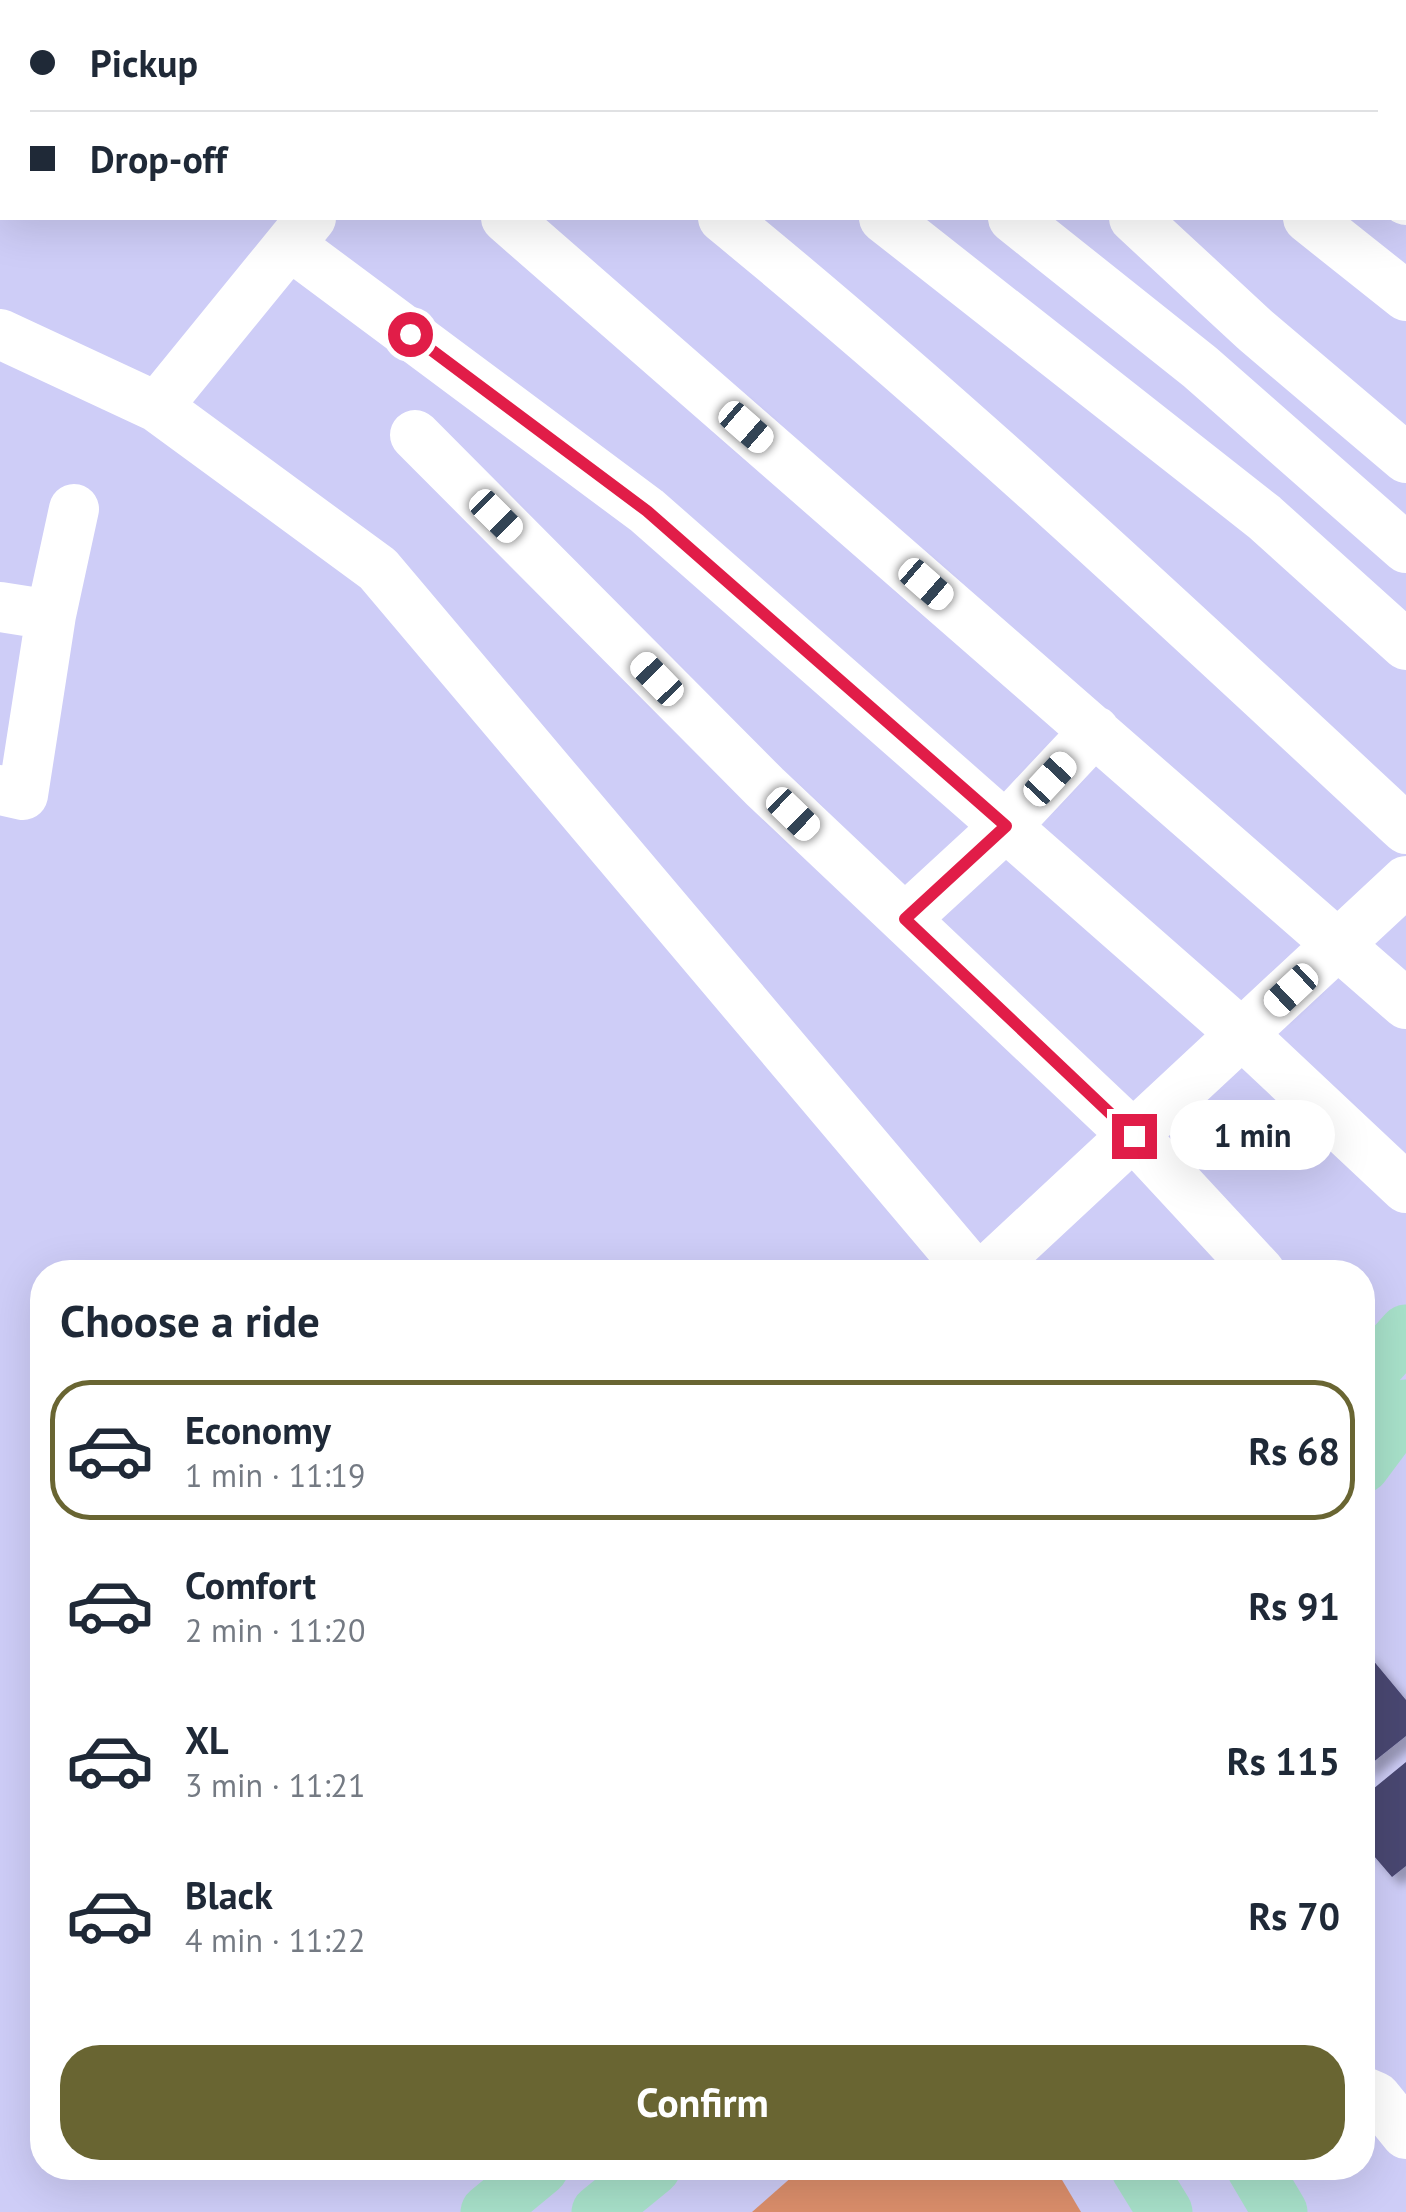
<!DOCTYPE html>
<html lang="en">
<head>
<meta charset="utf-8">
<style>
	body { margin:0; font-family:"PT Sans",sans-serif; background:#f6f6f7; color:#1f2937; height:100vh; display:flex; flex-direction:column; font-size:38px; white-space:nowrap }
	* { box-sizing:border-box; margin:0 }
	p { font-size:32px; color:#747a83 }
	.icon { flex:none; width:55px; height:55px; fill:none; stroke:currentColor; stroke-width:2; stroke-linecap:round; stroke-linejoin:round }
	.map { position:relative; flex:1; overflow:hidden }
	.side { position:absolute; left:30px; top:1260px; width:1345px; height:920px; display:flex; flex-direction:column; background:#fff; border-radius:40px; box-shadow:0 10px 40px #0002 }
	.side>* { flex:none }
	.banner { position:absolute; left:0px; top:0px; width:1408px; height:220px; box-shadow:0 10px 40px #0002; display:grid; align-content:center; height:220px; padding:0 30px; background:#fff }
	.end { position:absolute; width:45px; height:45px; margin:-22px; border:12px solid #e11d48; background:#fff; box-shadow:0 0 0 5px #fff }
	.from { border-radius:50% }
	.bubble { position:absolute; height:70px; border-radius:35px; background:#fff; box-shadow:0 10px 40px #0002; font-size:32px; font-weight:600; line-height:70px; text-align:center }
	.car { position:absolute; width:30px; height:60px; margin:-30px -15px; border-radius:12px; box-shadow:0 0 8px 2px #0007; background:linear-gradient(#fff 24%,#345 0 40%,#fff 0 76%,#345 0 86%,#fff 0) }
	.banner b { display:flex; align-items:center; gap:35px; height:95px; font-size:38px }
	.banner b+b { border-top:2px solid #e0e1e3 }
	.banner i { width:25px; height:25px; background:#1f2937 }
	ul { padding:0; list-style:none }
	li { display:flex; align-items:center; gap:30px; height:140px; margin:0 20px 15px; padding:0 10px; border:5px solid transparent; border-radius:40px }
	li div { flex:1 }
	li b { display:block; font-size:38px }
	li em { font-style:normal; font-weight:600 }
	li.on { border-color:#696532 }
	li>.icon { width:90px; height:90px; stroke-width:1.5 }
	h2 { padding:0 30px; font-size:45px; line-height:120px }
	.button { display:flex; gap:20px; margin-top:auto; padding:20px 30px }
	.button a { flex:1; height:115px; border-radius:40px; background:#696532; color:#fff; font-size:40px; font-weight:600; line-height:115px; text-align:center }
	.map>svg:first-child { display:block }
	.green { fill:#db8e6b }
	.building { fill:#484671; filter:url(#shadow) }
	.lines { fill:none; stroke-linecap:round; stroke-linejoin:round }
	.minor { stroke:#fff; stroke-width:50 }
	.major { stroke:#a7e0c9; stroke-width:55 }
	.route { stroke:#e11d48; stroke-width:12 }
</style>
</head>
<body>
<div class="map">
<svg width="1406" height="2212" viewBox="0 0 1406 2212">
	<defs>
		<filter id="shadow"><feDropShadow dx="9" dy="9" stdDeviation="5" flood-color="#0004"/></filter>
	</defs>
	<rect width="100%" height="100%" fill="#cecdf7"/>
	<!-- green -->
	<path class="green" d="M802,2168H1055L1081,2212H752Z"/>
	<!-- building -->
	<path class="building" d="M1362,1647L1406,1700V1736L1362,1771Z
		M1406,1762V1866L1392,1877L1362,1842V1798Z"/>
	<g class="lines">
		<!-- minor -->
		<path class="minor" d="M588,0L592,2
			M732,0L735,2
			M885,0L888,2
			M1037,0L1040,2
			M1177,0L1180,2
			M1338,0L1340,2
			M185,2L189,0
			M463,2L465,0
			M1405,65L1406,66
			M0,122L2,120
			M1405,199L1406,200
			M506,218L1406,1004
			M723,218C959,411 1182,621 1406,829
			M884,218L1264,517L1406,645
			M1013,218L1200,367L1406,548
			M1134,218L1255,330L1406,458
			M1308,218L1406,296
			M291,246L647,511L1243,1035L1406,1188
			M0,334L157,407L378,569L972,1272
			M157,407L311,218
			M415,435L765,787L1133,1135L1260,1272
			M0,607L51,615
			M0,790L23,795L51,615L74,509
			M905,919L1006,826L1095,731
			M986,1272L1406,881
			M1362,2091L1376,2097L1406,2134"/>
		<!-- major -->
		<path class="major" d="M1362,1381L1406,1332
			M1362,1466L1406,1407
			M1138,2168L1165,2212
			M1254,2168L1280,2212
			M488,2212L541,2168
			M599,2212L653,2168"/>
	</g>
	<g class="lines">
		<!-- route -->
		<path class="route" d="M410,334L647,511L1006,826L905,919L1134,1136"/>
	</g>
</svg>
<i class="end from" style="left:410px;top:334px"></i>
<i class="end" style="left:1134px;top:1136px"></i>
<div class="bubble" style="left:1170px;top:1100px;width:165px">1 min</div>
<i class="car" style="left:746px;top:427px;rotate:131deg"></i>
<i class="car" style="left:496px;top:516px;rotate:135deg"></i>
<i class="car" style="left:926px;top:584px;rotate:131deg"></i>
<i class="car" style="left:657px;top:679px;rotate:316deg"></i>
<i class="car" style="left:1050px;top:779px;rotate:43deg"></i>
<i class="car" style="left:793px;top:814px;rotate:134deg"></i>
<i class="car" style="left:1291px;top:990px;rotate:227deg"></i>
<div class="banner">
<b><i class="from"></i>Pickup</b>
<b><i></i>Drop-off</b>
</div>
<section class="side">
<h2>Choose a ride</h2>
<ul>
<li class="on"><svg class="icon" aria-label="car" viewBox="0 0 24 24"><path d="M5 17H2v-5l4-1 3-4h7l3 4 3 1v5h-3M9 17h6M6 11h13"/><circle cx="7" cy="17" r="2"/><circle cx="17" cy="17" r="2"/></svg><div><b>Economy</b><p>1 min · 11:19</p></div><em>Rs 68</em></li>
<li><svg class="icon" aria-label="car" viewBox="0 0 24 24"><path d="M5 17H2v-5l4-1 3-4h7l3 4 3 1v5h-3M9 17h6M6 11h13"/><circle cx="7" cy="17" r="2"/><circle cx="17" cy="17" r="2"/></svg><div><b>Comfort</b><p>2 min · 11:20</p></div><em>Rs 91</em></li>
<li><svg class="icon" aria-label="car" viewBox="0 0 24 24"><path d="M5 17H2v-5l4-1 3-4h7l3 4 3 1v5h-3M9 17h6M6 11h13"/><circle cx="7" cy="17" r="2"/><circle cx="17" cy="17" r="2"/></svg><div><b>XL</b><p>3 min · 11:21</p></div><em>Rs 115</em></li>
<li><svg class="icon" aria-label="car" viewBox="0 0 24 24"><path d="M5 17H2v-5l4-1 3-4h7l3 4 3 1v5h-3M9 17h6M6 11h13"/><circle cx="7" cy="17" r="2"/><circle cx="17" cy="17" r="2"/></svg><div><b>Black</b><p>4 min · 11:22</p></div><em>Rs 70</em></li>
</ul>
<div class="button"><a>Confirm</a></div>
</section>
</div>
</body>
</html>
